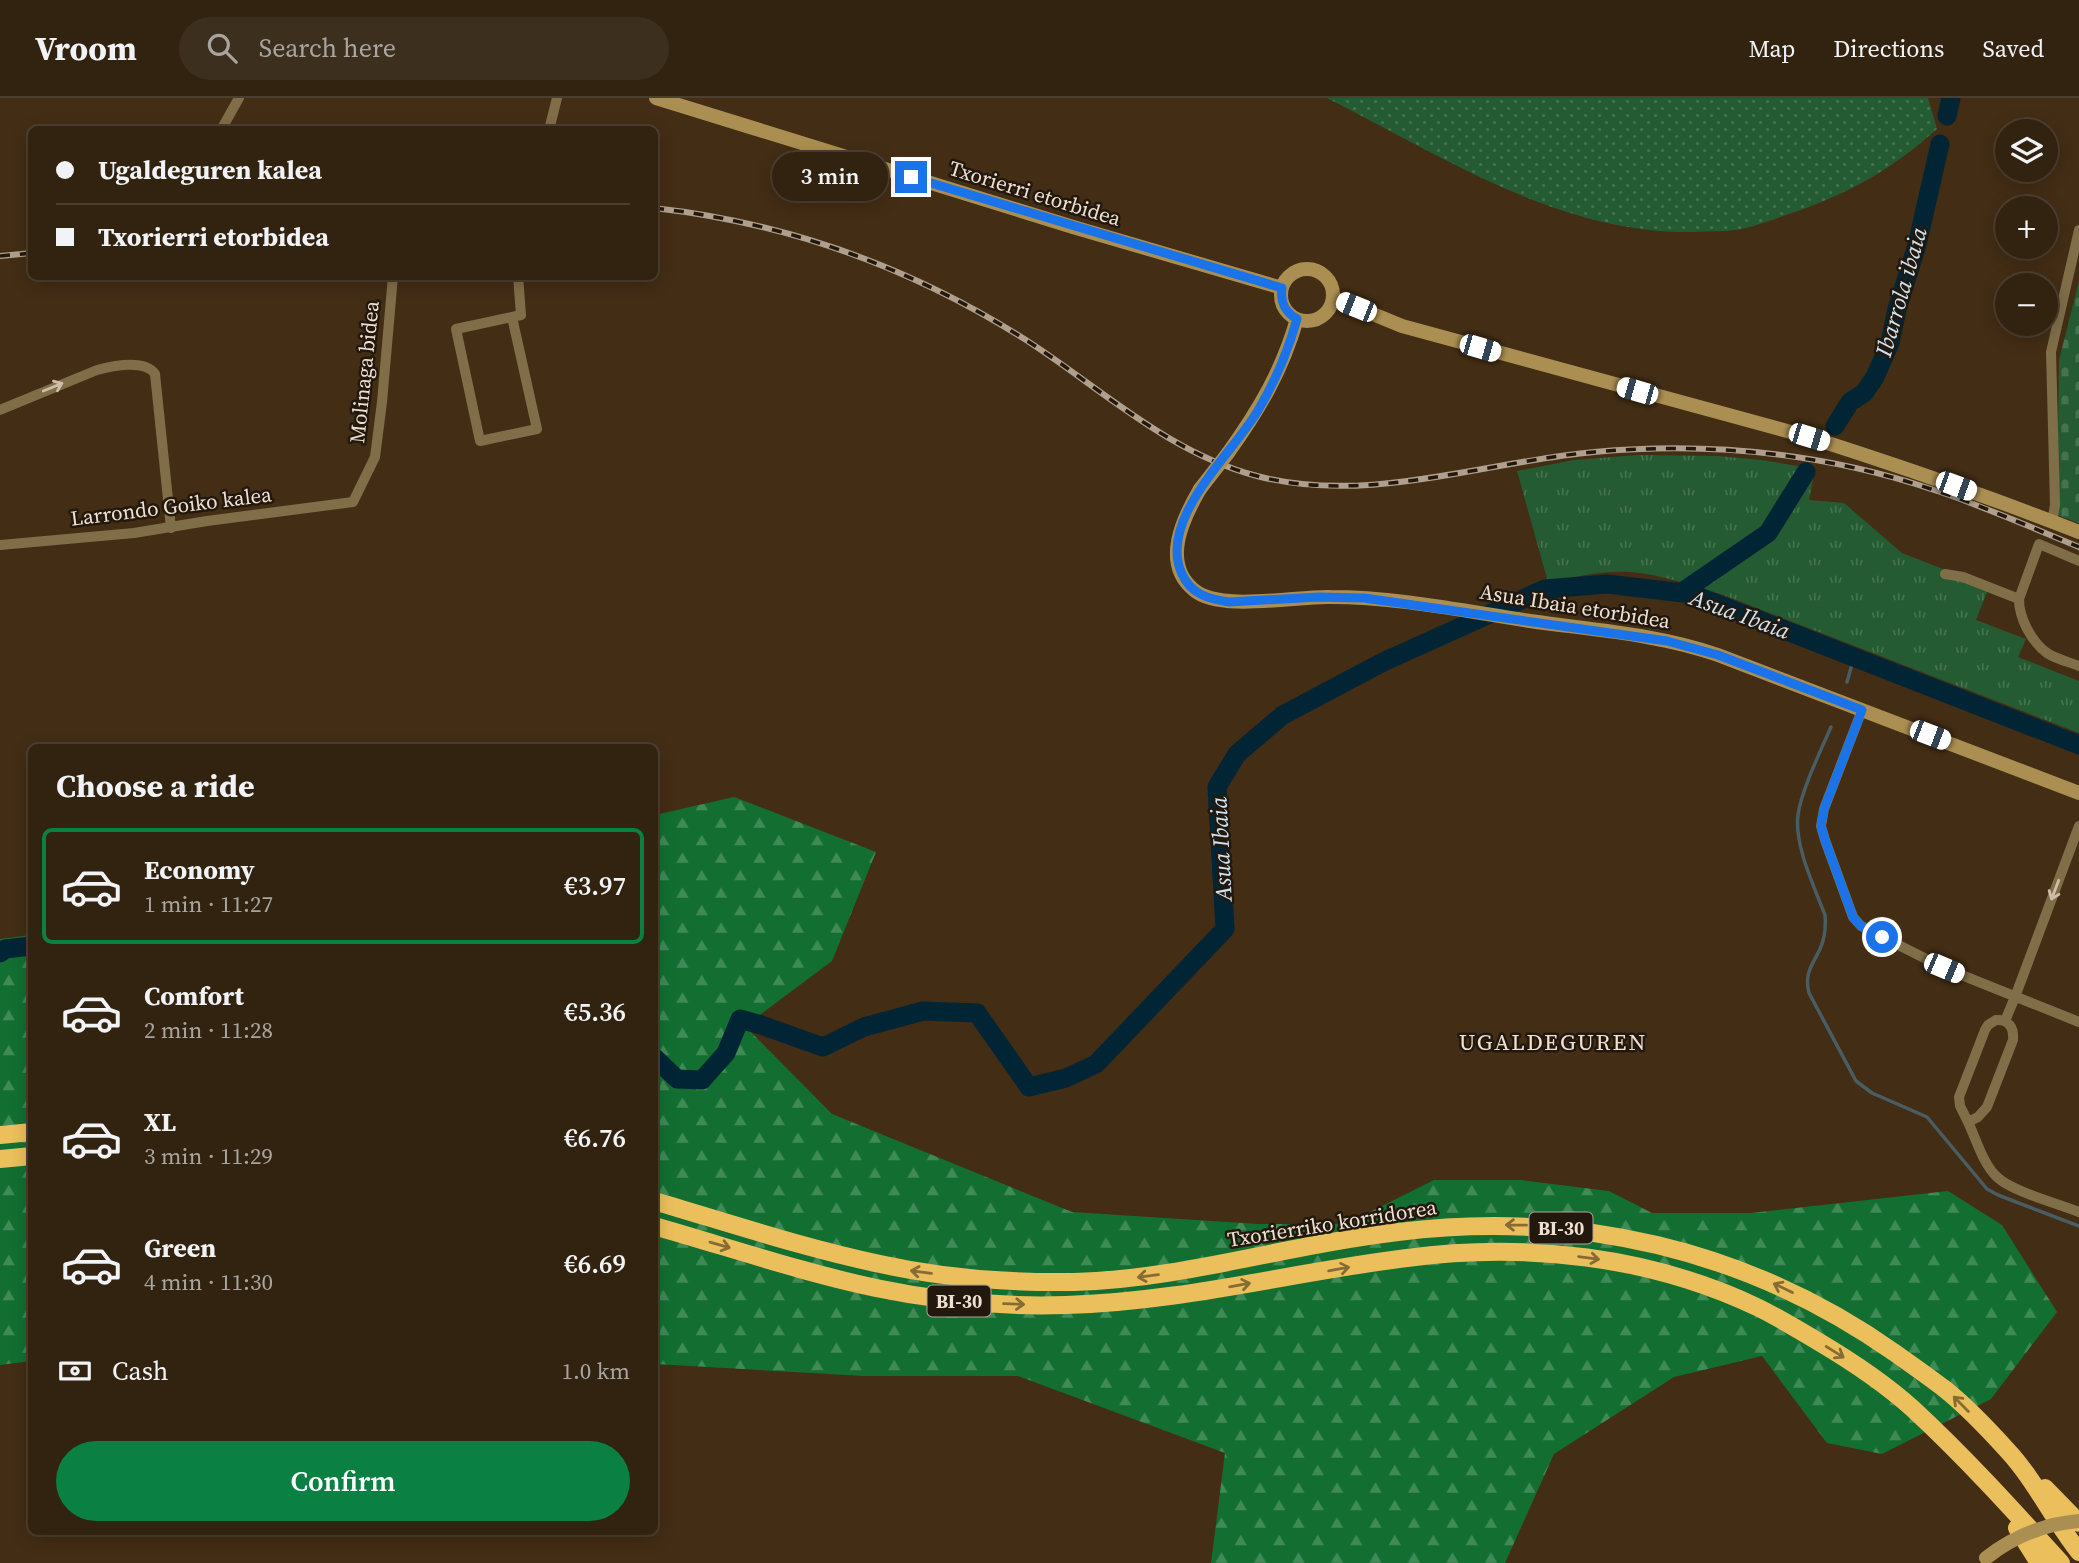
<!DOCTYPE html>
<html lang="en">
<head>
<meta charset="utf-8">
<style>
	body { margin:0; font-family:"Source Serif 4",serif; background:#3d2f1e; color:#f1f3f6; height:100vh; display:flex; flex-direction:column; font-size:26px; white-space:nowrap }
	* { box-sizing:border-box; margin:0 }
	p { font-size:23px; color:#a8a49f }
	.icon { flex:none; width:38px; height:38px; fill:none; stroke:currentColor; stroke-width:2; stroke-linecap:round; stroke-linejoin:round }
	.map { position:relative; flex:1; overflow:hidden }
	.drawer { position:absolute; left:28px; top:646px; width:630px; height:791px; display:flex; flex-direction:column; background:#322210; border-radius:10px; box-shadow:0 4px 18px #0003,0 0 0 2px #4d3f30 }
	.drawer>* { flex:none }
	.hud { position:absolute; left:28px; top:28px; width:630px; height:154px; border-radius:10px; box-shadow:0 4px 18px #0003,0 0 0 2px #4d3f30; display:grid; align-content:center; height:154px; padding:0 28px; background:#322210 }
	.controls { position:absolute; left:1995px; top:21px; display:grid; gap:14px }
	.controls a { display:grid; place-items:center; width:63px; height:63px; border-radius:50%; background:#322210; box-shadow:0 4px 18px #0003,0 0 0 2px #4d3f30; font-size:35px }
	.end { position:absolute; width:32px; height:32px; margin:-16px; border:9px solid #1a73e8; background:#fff; box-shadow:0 0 0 4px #fff }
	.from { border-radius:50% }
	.bubble { position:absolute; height:49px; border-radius:24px; background:#322210; box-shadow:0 4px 18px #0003,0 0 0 2px #4d3f30; font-size:23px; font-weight:600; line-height:49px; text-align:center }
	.car { position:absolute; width:21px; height:42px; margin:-21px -10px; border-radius:9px; box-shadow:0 0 5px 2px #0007; background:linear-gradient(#fff 24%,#345 0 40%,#fff 0 76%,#345 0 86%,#fff 0) }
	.hud b { display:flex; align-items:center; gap:24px; height:66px; font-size:26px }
	.hud b+b { border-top:2px solid #4d3f30 }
	.hud i { width:18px; height:18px; background:#f1f3f6 }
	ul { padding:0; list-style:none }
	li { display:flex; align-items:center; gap:21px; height:116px; margin:0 14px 10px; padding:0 14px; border:4px solid transparent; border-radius:10px }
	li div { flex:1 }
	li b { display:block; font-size:26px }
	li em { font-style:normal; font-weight:600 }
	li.selected { border-color:#0b8043 }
	li>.icon { width:63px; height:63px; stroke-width:1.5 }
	h2 { padding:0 28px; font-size:32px; line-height:84px }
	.pay { display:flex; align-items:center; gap:18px; height:77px; padding:0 28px; font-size:26px }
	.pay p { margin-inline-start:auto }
	.button { display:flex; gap:14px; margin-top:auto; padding:14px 28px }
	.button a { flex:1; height:80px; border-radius:42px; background:#0b8043; color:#fff; font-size:28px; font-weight:600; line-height:80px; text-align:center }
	header { display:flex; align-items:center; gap:42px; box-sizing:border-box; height:98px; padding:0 35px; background:#322210; border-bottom:2px solid #4d3f30 }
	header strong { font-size:33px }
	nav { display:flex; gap:38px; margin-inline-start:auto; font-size:24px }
	.search { width:490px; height:63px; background:#3d2f1e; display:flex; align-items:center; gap:18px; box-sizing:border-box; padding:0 24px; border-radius:38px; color:#a8a49f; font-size:26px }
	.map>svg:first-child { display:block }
	.grass { fill:url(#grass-dots) }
	.forest { fill:url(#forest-firs) }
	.cemetery { fill:url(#cemetery-stones) }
	.park { fill:url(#park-tufts) }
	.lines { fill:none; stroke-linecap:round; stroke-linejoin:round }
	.stream { stroke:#495d65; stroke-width:3.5 }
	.river { stroke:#022536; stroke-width:19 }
	.street { stroke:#806e49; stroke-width:10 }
	.secondary { stroke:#ab8f52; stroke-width:14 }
	.highway { stroke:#ebbf5c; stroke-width:18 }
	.rail-casing { stroke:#b19f8d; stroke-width:6 }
	.rail { stroke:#22180d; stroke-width:3.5; stroke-dasharray:10; stroke-linecap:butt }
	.secondary-bridge { stroke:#ab8f52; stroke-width:14 }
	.oneway { stroke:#cebea9 }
	.oneway2 { stroke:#866c34 }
	.route { stroke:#1a73e8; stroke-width:9 }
	.labels { text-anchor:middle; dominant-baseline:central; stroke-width:5; stroke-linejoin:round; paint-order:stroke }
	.shield { fill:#22180d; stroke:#b2a497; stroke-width:2 }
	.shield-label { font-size:19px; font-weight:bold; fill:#efe0d2 }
	.street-label { font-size:21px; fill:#efe0d2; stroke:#22180d }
	.water-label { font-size:23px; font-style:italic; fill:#cee4f3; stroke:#22180d }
	.neighbourhood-label { font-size:23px; letter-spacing:2px; fill:#efe0d2; stroke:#22180d }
</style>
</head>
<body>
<header>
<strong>Vroom</strong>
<div class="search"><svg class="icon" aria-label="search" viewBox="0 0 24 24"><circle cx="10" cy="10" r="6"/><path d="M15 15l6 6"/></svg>Search here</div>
<nav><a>Map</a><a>Directions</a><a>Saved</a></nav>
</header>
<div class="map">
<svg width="2079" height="1465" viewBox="0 0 2079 1465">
	<defs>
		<pattern id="grass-dots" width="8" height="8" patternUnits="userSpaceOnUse" patternTransform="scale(1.75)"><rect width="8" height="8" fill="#255b32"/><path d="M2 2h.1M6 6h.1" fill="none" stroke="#45724f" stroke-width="1.8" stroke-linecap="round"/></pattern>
		<pattern id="forest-firs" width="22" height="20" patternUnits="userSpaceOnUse" patternTransform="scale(1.75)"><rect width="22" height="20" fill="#126f31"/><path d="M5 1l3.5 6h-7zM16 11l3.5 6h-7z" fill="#408a58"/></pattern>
		<pattern id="cemetery-stones" width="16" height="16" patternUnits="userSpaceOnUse" patternTransform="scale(1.75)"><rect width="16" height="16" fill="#255b32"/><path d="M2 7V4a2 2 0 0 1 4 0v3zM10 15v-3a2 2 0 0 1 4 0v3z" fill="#45724f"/></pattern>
		<pattern id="park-tufts" width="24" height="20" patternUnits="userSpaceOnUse" patternTransform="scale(1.75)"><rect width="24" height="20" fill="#255b32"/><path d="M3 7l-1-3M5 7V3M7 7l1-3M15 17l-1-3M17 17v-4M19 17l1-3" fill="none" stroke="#45724f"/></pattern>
	</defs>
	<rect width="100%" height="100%" fill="#432d15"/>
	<!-- grass -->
	<path class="grass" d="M1327,0H1928L1937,31C1893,70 1857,91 1801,112C1783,118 1764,125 1746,130C1729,134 1710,133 1693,134C1559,136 1442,58 1327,0Z"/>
	<!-- forest -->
	<path class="forest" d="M734,699L876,754L832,863L745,928L832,1016L1072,1114L1258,1126H1346L1434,1082H1521L1609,1093L1652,1115H1751L1948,1093L2002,1127L2057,1214L1991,1301L1882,1356L1827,1345L1762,1258L1674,1279L1554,1356L1505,1465H1211L1225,1355L1018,1278H864L655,1266V717Z
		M31,837V1263L0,1267V841Z"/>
	<!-- cemetery -->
	<path class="cemetery" d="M2079,183V425L2057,417L2059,262Z"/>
	<!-- park -->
	<path class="park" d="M1638,357L1717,358L1762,362L1815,371L1809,402L1844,405L1902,455L1989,489L1976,522L2026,541L2018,559L2079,583V635L1721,496C1691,488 1661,476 1630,474C1603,472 1575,479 1548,484L1517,373L1574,362Z"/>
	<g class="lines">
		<!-- stream -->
		<path class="stream" d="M1847,584L1854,559
			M1831,629C1821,652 1801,693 1798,717C1794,747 1814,788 1825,817C1826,829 1825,840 1820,851C1812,868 1804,875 1809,895L1856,983L1872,995L1927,1019L1987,1091L1998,1097L2079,1128"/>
		<!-- river -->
		<path class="river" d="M1947,18L1951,0
			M1835,328L1850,304L1864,295L1875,279L1890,245L1897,211L1917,147L1940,46
			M1682,494L1768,435L1806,374
			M0,855L5,851L32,848
			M654,959L677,981L702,982L726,955L740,921L761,927L823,949L864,929L923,913L977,915L1029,989L1066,980L1096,966L1225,831L1217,689L1237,656L1283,617L1383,564L1545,491L1607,486L1692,496L2079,647"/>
		<!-- street -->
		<path class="street" d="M221,32L239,0
			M549,32L557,0
			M512,219L537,331L480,343L456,231L521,217L518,178
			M0,312L97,272C112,268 145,261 155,276L171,430
			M2052,424L2055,407L2051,254L2079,132
			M0,447L134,435L207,423L353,404L375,359L382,304L393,178
			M1945,476L1963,479L2019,501C2019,520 2031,543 2047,555C2056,561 2069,564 2079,568
			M2019,501L2039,446L2079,463
			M1862,612L1824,711L1821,728L1825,742L1853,819L1861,828L1944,870L2079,924
			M1996,922C2009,921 2014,930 2013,942L1987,1009L1978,1019L1968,1024L1960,1008L1959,999L1985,932L1988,927Z
			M2005,923L2015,899L2079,728
			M1968,1024C1976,1041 1983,1066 1997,1079C2013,1094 2057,1105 2079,1114"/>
		<!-- secondary -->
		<path class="secondary" d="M656,0L1073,129L1282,190
			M1281 197a26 26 0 1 1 52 0a26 26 0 1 1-52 0Z
			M1334,200L1402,228L1809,339C1900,368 1990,399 2079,434
			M1228,355C1259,312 1282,273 1297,221
			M1200,391C1183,420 1161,465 1194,492C1220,514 1296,498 1330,499C1397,499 1464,513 1530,523C1593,532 1658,536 1718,557L2079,695"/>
		<!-- highway -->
		<path class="highway" d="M0,1037L32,1034
			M0,1061L32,1058
			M654,1103C729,1125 804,1150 880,1166C943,1180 1009,1185 1074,1184C1184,1181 1290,1146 1398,1134C1577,1112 1747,1151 1895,1255C1912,1267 1929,1279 1946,1292C1967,1309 1988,1331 2007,1352C2035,1382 2053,1421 2079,1454
			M654,1128C728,1149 801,1174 876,1190C938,1203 1002,1209 1066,1207C1181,1204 1293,1174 1407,1160C1525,1144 1651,1158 1759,1210C1779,1220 1799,1232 1819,1244C1851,1263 1884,1285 1912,1310C1965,1359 2013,1412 2061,1465
			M2045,1390L2079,1425
			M2017,1430L2039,1465"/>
		<defs>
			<path id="rail" d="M654,110C789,125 915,171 1029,244C1103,292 1169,355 1257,378C1368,407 1483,364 1594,354C1707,344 1823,355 1931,391C1981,407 2030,429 2079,449
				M0,158L32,155"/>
		</defs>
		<!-- rail casing -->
		<use href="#rail" class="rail-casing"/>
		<!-- rail -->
		<use href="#rail" class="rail"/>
		<!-- secondary-bridge -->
		<path class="secondary-bridge" d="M1200,391L1228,355
			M1986,1460C2014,1438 2043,1426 2079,1423"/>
	</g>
	<!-- one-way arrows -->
	<defs><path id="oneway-shaft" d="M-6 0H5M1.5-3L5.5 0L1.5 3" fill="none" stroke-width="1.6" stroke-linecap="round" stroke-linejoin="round" transform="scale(1.75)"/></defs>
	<g class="oneway">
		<use href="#oneway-shaft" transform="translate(53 289) rotate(-22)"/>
		<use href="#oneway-shaft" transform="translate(2055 792) rotate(111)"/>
	</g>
	<g class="oneway2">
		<use href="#oneway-shaft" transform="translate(1516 1127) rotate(-179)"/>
		<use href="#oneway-shaft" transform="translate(720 1147) rotate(16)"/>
		<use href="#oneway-shaft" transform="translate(1589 1160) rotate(8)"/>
		<use href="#oneway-shaft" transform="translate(1339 1171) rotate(-10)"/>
		<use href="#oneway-shaft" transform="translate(921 1174) rotate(-172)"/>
		<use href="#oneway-shaft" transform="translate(1148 1178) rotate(173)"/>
		<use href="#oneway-shaft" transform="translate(1240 1187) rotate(-10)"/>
		<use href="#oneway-shaft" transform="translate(1783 1190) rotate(-154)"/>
		<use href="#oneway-shaft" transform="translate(1014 1206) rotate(2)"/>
		<use href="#oneway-shaft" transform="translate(1835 1254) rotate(32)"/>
		<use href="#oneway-shaft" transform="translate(1961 1306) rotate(-135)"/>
	</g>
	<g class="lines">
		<!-- route -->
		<path class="route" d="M911,79L1282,190C1280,205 1285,214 1297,221C1288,253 1274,286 1257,314C1232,356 1157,422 1182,476C1191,496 1208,501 1229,504L1319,499L1364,500L1667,543L1718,557L1862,612L1824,711L1821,728L1825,742L1853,819L1861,828L1882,839"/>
	</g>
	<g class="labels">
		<!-- shield labels -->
		<g class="shield">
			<rect x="1529.5" y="1114.5" width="63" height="31" rx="5"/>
			<rect x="927.5" y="1187.5" width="63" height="31" rx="5"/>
		</g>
		<g class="shield-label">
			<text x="1561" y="1130">BI-30</text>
			<text x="959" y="1203">BI-30</text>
		</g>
		<!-- street labels -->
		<g class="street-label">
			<text transform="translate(1035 95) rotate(17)">Txorierri etorbidea</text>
			<text transform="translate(364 274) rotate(-84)">Molinaga bidea</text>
			<text transform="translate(171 408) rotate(-7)">Larrondo Goiko kalea</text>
			<text transform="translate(1575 508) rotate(9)">Asua Ibaia etorbidea</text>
			<text transform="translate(1332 1125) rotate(-9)">Txorierriko korridorea</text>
		</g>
		<!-- water labels -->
		<g class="water-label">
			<text transform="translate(1901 194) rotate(-74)">Ibarrola ibaia</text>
			<text transform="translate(1740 516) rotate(20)">Asua Ibaia</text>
			<text transform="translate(1221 751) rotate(-93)">Asua Ibaia</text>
		</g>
		<!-- neighbourhood labels -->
		<g class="neighbourhood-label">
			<text x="1553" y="944">UGALDEGUREN</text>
		</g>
	</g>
</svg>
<div class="controls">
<a><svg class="icon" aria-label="layers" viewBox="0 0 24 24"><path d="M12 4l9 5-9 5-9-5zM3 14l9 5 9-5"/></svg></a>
<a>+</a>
<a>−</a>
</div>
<i class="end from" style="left:1882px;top:839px"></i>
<i class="end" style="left:911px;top:79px"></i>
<div class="bubble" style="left:772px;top:54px;width:116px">3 min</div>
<i class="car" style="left:1356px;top:209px;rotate:292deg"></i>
<i class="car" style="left:1480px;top:250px;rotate:106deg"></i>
<i class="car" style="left:1637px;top:293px;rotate:286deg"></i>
<i class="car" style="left:1809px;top:339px;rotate:107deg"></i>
<i class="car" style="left:1956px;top:388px;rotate:110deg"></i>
<i class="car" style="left:1930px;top:637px;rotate:111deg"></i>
<i class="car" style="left:1944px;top:870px;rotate:113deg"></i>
<div class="hud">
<b><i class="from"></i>Ugaldeguren kalea</b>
<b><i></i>Txorierri etorbidea</b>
</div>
<section class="drawer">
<h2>Choose a ride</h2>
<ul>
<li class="selected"><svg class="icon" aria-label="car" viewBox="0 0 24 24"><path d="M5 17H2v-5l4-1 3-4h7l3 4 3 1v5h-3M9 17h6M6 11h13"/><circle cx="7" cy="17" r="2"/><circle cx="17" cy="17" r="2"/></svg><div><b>Economy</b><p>1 min · 11:27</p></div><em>€3.97</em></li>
<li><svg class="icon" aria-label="car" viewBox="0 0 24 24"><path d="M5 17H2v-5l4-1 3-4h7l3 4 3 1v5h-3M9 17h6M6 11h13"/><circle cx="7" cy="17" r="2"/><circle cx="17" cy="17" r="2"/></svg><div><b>Comfort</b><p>2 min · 11:28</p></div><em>€5.36</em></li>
<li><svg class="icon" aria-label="car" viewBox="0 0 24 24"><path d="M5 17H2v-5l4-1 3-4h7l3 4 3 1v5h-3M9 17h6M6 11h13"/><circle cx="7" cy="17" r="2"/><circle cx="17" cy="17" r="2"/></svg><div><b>XL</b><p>3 min · 11:29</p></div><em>€6.76</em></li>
<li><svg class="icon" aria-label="car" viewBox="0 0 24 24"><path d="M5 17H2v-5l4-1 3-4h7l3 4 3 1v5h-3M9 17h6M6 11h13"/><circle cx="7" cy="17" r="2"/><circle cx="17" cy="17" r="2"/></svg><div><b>Green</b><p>4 min · 11:30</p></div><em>€6.69</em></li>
</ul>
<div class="pay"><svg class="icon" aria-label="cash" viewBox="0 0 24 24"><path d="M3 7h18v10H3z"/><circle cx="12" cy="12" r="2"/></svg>Cash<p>1.0 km</p></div>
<div class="button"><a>Confirm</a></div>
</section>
</div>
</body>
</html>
